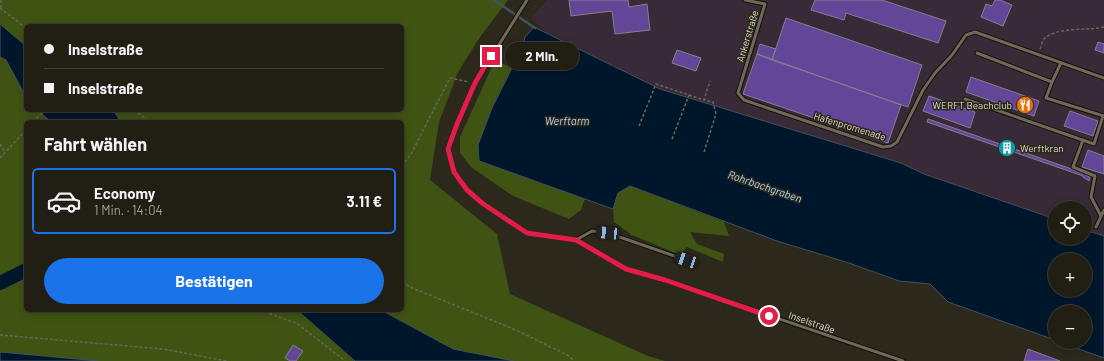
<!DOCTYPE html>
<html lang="de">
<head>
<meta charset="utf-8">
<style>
	body { margin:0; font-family:Barlow,sans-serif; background:#29271d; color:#f1f3f6; height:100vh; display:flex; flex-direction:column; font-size:15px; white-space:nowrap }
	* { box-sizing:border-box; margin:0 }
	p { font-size:13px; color:#a2a2a0 }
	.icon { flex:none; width:22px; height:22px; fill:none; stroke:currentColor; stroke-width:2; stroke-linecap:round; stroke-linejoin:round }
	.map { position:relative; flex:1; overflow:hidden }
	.panel { position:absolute; left:24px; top:120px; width:380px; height:192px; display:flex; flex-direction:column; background:#211e14; border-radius:6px; box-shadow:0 2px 10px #0003,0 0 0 1px #3e3c34 }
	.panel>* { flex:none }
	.hud { position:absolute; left:24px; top:24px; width:380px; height:88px; border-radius:6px; box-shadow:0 2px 10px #0003,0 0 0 1px #3e3c34; display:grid; align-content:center; height:88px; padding:0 20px; background:#211e14 }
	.fabs { position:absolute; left:1048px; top:201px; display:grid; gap:8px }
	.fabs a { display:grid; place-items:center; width:44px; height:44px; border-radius:50%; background:#211e14; box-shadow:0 2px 10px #0003,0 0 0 1px #3e3c34; font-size:20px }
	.end { position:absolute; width:18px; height:18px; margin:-9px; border:5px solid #e11d48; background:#fff; box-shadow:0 0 0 2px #fff }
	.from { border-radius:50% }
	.bubble { position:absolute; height:28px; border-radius:14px; background:#211e14; box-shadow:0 2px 10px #0003,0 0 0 1px #3e3c34; font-size:13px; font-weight:700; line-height:28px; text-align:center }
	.car { position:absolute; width:12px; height:24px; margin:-12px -6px; border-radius:5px; box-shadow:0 0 3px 1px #0007; background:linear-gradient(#222 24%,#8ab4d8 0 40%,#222 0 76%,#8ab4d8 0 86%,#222 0) }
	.hud b { display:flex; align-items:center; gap:14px; height:38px; font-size:15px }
	.hud b+b { border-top:1px solid #3e3c34 }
	.hud i { width:10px; height:10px; background:#f1f3f6 }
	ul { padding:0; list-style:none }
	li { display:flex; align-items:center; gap:12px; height:66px; margin:0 8px 6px; padding:0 12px; border:2px solid transparent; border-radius:6px }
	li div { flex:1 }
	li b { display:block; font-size:15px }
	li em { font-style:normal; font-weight:700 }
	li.on { border-color:#1a73e8 }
	li>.icon { width:36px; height:36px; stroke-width:1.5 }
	h2 { padding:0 20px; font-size:18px; line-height:48px }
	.action { display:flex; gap:8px; margin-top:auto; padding:8px 20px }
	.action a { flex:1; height:46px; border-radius:24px; background:#1a73e8; color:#fff; font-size:16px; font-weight:700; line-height:46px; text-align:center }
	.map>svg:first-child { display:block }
	.industrial { fill:#382a37 }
	.green { fill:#3f5413 }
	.water { fill:#00172b; stroke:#42525d; fill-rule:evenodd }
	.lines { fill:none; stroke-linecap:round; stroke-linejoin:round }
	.stream { stroke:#42525d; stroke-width:2.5 }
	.river { stroke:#00172b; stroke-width:14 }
	.building { fill:#634697; stroke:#837f8f }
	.lane-casing { stroke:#151005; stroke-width:5 }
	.path { stroke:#69655a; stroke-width:1.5; stroke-dasharray:3 2; stroke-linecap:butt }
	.lane { stroke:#6e695b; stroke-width:3 }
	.route { stroke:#e11d48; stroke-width:5 }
	.labels { text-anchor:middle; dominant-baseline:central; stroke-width:3; stroke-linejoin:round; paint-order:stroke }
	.street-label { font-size:10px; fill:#dddad1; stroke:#2c281b }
	.poi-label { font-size:10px; fill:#dddad1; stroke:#2c281b; text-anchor:end }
	.water-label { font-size:11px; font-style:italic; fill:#acd2f4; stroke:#2c281b }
</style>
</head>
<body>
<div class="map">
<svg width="1104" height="361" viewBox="0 0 1104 361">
	<rect width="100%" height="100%" fill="#2c281b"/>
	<!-- industrial -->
	<path class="industrial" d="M547,0H1104V236L1085,230V208H1055V219L924,174L901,163L660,89L546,32L531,18Z"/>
	<!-- green -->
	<path class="green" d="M0,0H508L480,37L458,72L439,122L430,180L497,234L510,294L648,356L665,361H513L453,349L381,310H402V122H121L113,110H402V26H26V46L0,24Z
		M0,57L6,60L26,97V110H38L51,122H26V310H297L355,361H98L0,352Z
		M495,60L512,68L492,108L478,145L480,161L585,198L581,210L569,219L513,196L471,167L460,153V137Z
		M630,186L724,222L729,236L690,232L697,244L724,254L723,262L687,247L680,255L632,235L614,222L613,209L618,193Z"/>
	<!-- water -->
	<path class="water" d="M0,24L26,46V97L6,60L0,57Z
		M534,27L660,89L901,163L924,174L1055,219V238H1085V230L1104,236V358L1059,342H1085V312H1055V340L948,302L930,284L899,281L849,263L777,241L630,186L618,193L613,209L479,161L478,145L492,108L512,68L519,67L525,37ZM1055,260H1085V290H1055Z
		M38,110H113L121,122H51Z
		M297,310H381L453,349L514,361H355Z
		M0,352L98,361H0Z"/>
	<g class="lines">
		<!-- stream -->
		<path class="stream" d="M494,0L535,28"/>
		<!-- river -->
		<path class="river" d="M0,283L26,270"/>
	</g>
	<!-- building -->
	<path class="building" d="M569,0H628L629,7L647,4L650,30L615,34L612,11L571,16Z
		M815,0H882L946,21L938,43L846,13L844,20L811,10Z
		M995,0H1000L1012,5L1003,26L981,17L986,4L992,6Z
		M786,18L922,65L908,107L772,60Z
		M1098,42L1104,44V53L1095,50Z
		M760,44L776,49L772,60L757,54Z
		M677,50L701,58L696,71L672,63Z
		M757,54L901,105L888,143L743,94Z
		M971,77L1039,101L1034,116L966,92Z
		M929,96L975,112L970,128L923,111Z
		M1070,111L1098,121L1093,136L1064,126Z
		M928,119L1086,174V175L1090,177L1089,181L1083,177V176L927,122Z
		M1088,150L1104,156V174L1082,167Z
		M293,345L303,351L296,361H290L285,358Z
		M1028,349L1060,361H1024Z"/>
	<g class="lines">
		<defs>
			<path id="lane" d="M527,0L475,83L457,124L448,149L454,172L467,190L482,203L527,233L576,240L626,269L665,280L903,361
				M745,0L765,4L738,93L744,100L883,147L891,146L897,142L923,90L935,73L952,55L966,35L975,32L1104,78
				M977,53L1052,82L1046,98L1104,116
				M1052,82L1061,63
				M965,99L1094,144L1103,116
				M1083,140L1073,167L1095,176L1091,197L1101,216
				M1096,227L1104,210
				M576,240L592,231L608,233L686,260"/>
		</defs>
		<!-- lane casing -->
		<use href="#lane" class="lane-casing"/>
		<!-- path -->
		<path class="path" d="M0,8L26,28
			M1,8V0
			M1040,49C1041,47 1042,42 1043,40C1055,26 1088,31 1104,27
			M134,110L150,122
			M33,122L45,110
			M639,126L656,84L704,100L710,81
			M672,139L689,95
			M0,144L5,153
			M704,152L716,114L713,102L704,100
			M0,158L26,130
			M402,166L411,154L450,78L469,82
			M402,282L410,287L516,330L569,356L574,361
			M260,310L298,324L345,361
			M0,335L163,349L227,361"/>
		<!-- lane -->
		<use href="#lane" class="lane"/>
	</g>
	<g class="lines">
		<!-- route -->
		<path class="route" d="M491,56L475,83L457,124L448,149L454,172L467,190L482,203L527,233L576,240L626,269L665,280L769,316"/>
	</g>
	<!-- icons -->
	<defs>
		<symbol id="restaurant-disc" viewBox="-11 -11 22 22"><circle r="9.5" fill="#e8710a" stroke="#2c281b"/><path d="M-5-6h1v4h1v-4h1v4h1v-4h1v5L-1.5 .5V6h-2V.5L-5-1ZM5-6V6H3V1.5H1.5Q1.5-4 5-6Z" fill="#fff"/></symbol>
		<symbol id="building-disc" viewBox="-11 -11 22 22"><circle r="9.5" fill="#0f9aa8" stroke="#2c281b"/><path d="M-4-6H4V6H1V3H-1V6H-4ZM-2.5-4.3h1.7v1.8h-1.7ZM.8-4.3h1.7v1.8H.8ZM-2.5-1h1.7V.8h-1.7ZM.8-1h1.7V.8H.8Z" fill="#fff"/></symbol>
	</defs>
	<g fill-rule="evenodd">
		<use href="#restaurant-disc" x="1015" y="95" width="20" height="20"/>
		<use href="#building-disc" x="997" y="138" width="20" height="20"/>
	</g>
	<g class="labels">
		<!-- street labels -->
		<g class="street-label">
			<text transform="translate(747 36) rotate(-73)">Ankerstraße</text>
			<text transform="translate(850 126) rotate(17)">Hafenpromenade</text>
			<text transform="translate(812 322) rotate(19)">Inselstraße</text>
		</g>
		<!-- poi labels -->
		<g class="poi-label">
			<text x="1012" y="105">WERFT Beachclub</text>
			<text x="1020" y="148" text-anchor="start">Werftkran</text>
		</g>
		<!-- water labels -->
		<g class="water-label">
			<text x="567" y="120">Werftarm</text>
			<text transform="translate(765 186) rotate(19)">Rohrbachgraben</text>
		</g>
	</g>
</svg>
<div class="fabs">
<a><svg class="icon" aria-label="locate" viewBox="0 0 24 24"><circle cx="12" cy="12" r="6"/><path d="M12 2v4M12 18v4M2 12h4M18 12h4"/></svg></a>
<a>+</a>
<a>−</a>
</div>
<i class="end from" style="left:769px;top:316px"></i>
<i class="end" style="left:491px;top:56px"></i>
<div class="bubble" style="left:505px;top:42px;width:74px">2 Min.</div>
<i class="car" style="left:608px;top:233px;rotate:275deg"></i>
<i class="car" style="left:686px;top:260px;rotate:289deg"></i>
<div class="hud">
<b><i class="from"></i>Inselstraße</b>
<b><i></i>Inselstraße</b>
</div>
<section class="panel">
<h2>Fahrt wählen</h2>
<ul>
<li class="on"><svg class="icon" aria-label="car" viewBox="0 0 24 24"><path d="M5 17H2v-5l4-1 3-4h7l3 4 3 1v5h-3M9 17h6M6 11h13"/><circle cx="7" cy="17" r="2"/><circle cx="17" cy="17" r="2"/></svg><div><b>Economy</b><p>1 Min. · 14:04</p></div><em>3.11 €</em></li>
</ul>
<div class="action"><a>Bestätigen</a></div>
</section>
</div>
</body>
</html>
